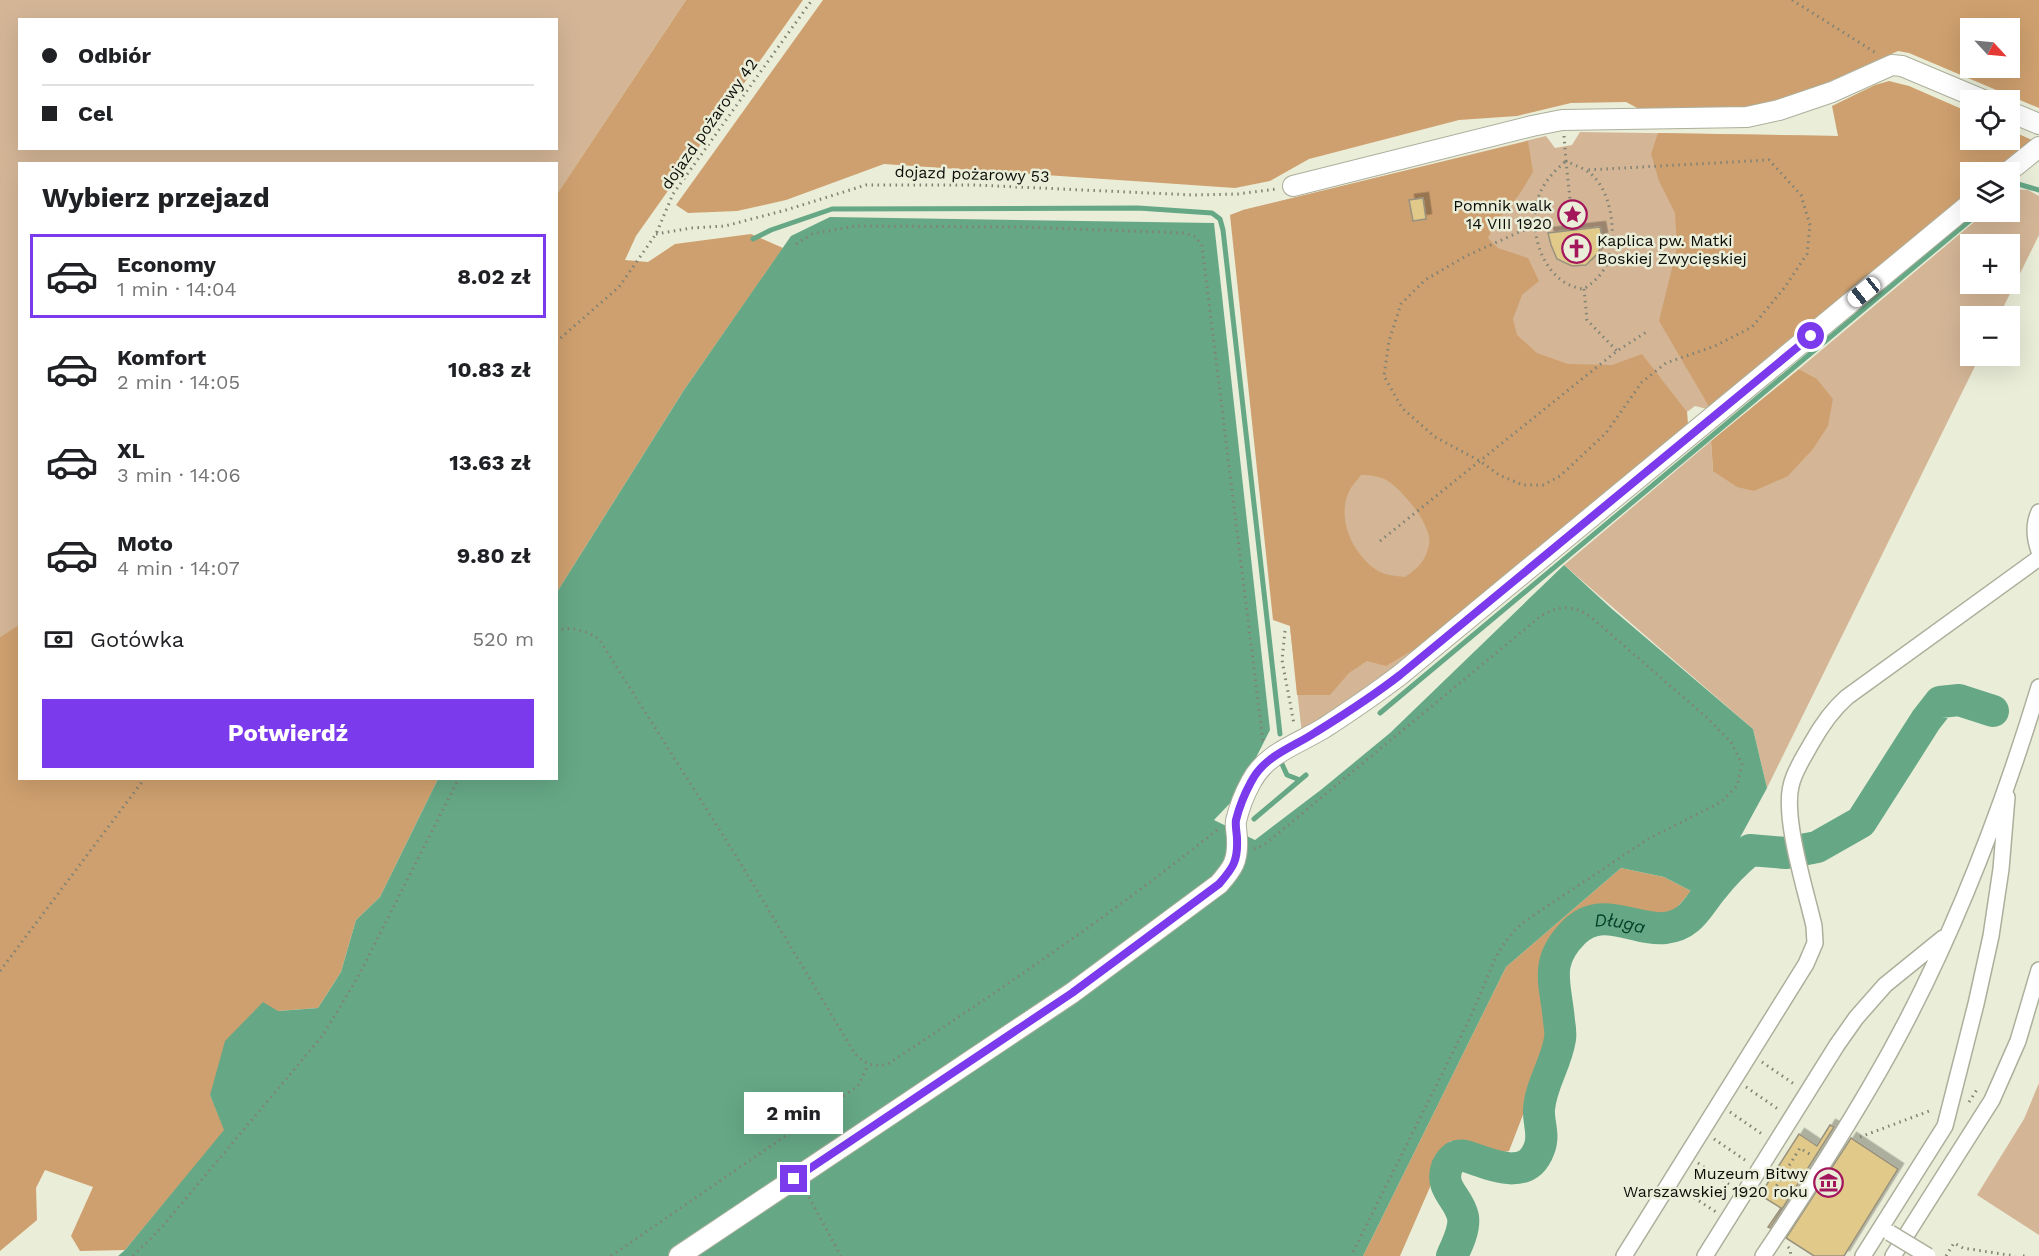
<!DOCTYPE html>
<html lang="pl">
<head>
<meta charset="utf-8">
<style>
	body { margin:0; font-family:"Work Sans",sans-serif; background:#f2f2f2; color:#202124; height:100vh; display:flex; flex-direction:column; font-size:22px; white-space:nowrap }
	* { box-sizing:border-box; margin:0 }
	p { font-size:20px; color:#757577 }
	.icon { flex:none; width:33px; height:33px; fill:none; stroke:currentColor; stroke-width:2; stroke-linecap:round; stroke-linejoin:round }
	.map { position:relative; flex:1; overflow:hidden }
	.side { position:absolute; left:18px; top:162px; width:540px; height:618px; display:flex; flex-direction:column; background:#fff; border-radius:0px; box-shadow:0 6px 24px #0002 }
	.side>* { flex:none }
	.banner { position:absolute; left:18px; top:18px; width:540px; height:132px; border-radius:0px; box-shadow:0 6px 24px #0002; display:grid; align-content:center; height:132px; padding:0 24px; background:#fff }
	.needle { width:39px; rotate:116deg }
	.controls { position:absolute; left:1960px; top:18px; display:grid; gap:12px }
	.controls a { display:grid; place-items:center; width:60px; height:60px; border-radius:0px; background:#fff; box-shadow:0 6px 24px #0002; font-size:30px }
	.end { position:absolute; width:27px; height:27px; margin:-14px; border:8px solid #7c3aed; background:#fff; box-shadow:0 0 0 3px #fff }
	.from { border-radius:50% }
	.bubble { position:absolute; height:42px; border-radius:0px; background:#fff; box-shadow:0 6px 24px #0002; font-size:20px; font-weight:700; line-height:42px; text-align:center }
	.car { position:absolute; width:18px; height:36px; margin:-18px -9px; border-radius:8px; box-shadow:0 0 4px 2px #0007; background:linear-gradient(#fff 24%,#345 0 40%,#fff 0 76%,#345 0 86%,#fff 0) }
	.banner b { display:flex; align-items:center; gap:21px; height:57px; font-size:22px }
	.banner b+b { border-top:2px solid #e0e0e0 }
	.banner i { width:15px; height:15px; background:#202124 }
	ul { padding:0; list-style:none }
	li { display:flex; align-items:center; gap:18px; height:84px; margin:0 12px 9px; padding:0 12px; border:3px solid transparent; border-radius:0px }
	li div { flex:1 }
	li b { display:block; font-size:22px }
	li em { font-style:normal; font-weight:700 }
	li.on { border-color:#7c3aed }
	li>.icon { width:54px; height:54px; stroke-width:1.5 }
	h2 { padding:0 24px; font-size:27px; line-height:72px }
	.pay { display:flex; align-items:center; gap:15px; height:66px; padding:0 24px; font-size:22px }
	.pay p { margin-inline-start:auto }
	.action { display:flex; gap:12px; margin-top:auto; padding:12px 24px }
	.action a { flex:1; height:69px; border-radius:0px; background:#7c3aed; color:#fff; font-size:24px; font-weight:700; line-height:69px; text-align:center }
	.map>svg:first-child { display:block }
	.green { fill:#d4b697; fill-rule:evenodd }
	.forest { fill:#cfa06f; fill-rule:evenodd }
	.water { fill:#66a886 }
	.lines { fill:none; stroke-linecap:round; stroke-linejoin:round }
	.stream { stroke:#66a886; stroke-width:5 }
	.river { stroke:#66a886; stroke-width:32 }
	.building { fill:#e0c989; stroke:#98927f; stroke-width:1.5; filter:url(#shadow) }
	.pedestrian-casing { stroke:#acaf9b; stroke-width:18 }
	.minor-casing { stroke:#acaf9b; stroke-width:22 }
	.path { stroke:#808274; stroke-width:3; stroke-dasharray:1.5 4.5; stroke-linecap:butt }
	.pedestrian { stroke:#fff; stroke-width:15 }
	.minor { stroke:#fff; stroke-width:20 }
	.pedestrian-bridge-casing { stroke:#acaf9b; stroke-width:18; stroke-linecap:butt }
	.pedestrian-bridge { stroke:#fff; stroke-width:15 }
	.route { stroke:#7c3aed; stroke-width:8 }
	.labels { text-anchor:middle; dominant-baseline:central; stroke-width:5; stroke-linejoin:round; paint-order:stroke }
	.street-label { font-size:16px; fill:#0c0d07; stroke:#eaedd8 }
	.poi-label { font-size:16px; fill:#0c0d07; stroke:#eaedd8; text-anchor:end }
	.water-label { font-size:18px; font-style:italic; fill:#074028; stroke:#eaedd8 }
</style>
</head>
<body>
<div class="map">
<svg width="2039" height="1256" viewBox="0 0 2039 1256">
	<defs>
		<filter id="shadow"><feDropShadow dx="5.5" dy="-5.5" stdDeviation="0" flood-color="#0004"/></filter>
	</defs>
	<rect width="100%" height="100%" fill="#eaedd8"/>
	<!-- green -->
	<path class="green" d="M0,0H686L557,194L556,164H20V625L0,637ZM20,20H556V148H20Z
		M1580,132L1838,136L1711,410L1695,406L1687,412L1688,428L1397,666L1302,734L1243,210L1546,136L1555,148L1572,145Z
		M2013,189L2028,190L2039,196V235L1999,316H1971V356H1980L1767,788L1753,729L1564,565L1711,441L1713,471L1816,378L1799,369L1986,212H2010V192ZM1971,244H2010V284H1971Z
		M2039,1083V1235L1977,1195L2024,1119Z"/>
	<!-- forest -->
	<path class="forest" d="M686,0H803L636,236L625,260L648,262L675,244L751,234L783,248L684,390L557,592V194Z
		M823,0H2039V108L1909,53L1898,51L1781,103L1744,110H1641L1626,102L1571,103L1517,116L1459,120L1309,159L1270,181L1235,188L884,164L786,200L737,211L688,213L676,205ZM1971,28H2010V68H1971Z
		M1889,81L1909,86L1971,113V140H2010V130L2036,142L1997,172H1971V194L1711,410L1659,321L1677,248L1675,213L1659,181L1651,154L1658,133L1838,136L1832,106L1875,85Z
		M1528,141L1533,172L1519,195L1495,223L1488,238L1498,248L1528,258L1539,281L1522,295L1513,319L1517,335L1537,353L1568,364L1612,365L1642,354L1687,412L1688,428L1430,640L1386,666L1367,661L1349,673L1330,695H1297L1290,626L1273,620L1230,215L1243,210ZM1361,475C1370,475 1380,476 1388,481C1403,491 1433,526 1429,545C1425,562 1418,568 1405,577C1396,576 1385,575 1378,571C1354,555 1337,522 1348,494C1350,487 1357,481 1361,475Z
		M1799,369L1816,378L1833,399L1828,426L1813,449L1788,476L1754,491L1737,487L1713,471L1711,441Z
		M19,625L20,778L438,779L380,897L356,920L341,972L318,1008L278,1011L210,1095L225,1130L125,1250L80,1251L71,1236L93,1187L45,1170L36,1188L37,1220L0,1251V637Z
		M1621,868L1664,877L1691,891L1674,911L1648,918L1616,907L1578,916L1546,946L1541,981L1550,1045L1509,1151L1491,1154L1470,1143L1450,1141L1400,1256H1363L1506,967Z"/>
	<!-- water -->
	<path class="water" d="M830,217L1214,223L1270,730L1236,797L1214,820L1255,840L1322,789L1390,733L1564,565L1612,609L1753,729L1767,788L1736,845L1691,891L1664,877L1621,868L1506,967L1363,1256H118L125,1250L224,1130L210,1095L225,1041L263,1002L278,1011L318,1008L341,972L356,920L380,897L438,779L556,778L557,592L684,390L791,236Z"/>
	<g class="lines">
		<!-- stream -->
		<path class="stream" d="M2010,187L2018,184L2039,190
			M753,239L771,230L832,209L1138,208L1212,213L1220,219L1223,230L1280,734
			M1380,713L1980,212
			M1282,764L1287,775L1300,780
			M1254,819L1306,775"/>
		<!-- river -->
		<path class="river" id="s1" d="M1452,1256C1457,1245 1465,1229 1463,1217C1459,1197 1439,1189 1447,1167C1449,1163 1451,1159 1455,1157C1462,1153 1470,1158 1477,1160C1500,1168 1528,1178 1539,1149C1545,1135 1538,1123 1539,1109C1541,1084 1556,1064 1560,1039C1561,1033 1560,1027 1559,1021C1556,984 1543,963 1574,932C1602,904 1634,931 1665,928C1691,925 1698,906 1712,889C1723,875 1737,861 1750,850L1786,853L1817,847L1861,822L1926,720L1940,702L1959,700L1993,711"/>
	</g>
	<!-- building -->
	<path class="building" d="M1423,198L1426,219L1413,221L1409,200Z
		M1600,227L1602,237L1599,252L1586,265L1572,266L1557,259L1551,245L1548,233Z
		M1830,1125L1834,1127L1770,1228L1768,1227L1781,1208L1760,1195L1799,1134L1817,1146Z
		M1851,1138L1898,1169L1844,1256H1814L1786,1238Z"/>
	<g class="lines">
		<defs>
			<path id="pedestrian" d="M2039,512C2033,525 2034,537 2039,551
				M1624,1256L1806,964L1815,943L1814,926C1806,891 1783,819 1791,786C1794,771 1804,757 1811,744C1821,726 1831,711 1847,697L2039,558
				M1705,1256L1837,1045L1856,1018L1885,985L1943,938
				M1763,1256C1800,1201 1836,1145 1870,1087C1942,965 1998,822 2039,687
				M1863,1256L1945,1126L1976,1004L1991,936L2001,869L2007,797
				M1893,1256L1992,1100L2018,1041L2039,970"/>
			<path id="minor" d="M2010,112L2039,124
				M2008,172L2039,147
				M1293,186L1532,126L1562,120L1747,117L1779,110L1832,92L1892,65L1902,66L1983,100
				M679,1256L1072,993L1219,884C1233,868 1238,861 1237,839C1237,833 1235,826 1236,821C1239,808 1245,793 1251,782C1266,753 1298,744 1324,728C1350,711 1375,694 1400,675L1971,203"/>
		</defs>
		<!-- pedestrian casing -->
		<use href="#pedestrian" class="pedestrian-casing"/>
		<!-- minor casing -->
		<use href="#minor" class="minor-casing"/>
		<!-- path -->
		<path class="path" d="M1792,0L1876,53
			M1564,136L1566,161C1576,166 1587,169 1594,177C1614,197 1618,246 1604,269C1599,278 1592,283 1584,289C1546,285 1528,236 1537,202C1541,185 1553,172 1566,161
			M1566,161L1571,209
			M1535,225L1466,256L1425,280L1401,304L1389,341L1384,376L1402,408L1435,437L1480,461L1499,475L1523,485H1543L1560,476L1606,433L1642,382L1666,363L1715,346L1752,327L1785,287L1807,254L1810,225L1801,195L1769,160L1586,170
			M656,234L692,228L725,226L786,210L866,185H974L1193,195L1238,194L1276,189
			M796,244L812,234L855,226L1020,227L1185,233L1196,237L1202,246L1263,742
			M1584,289L1587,320L1617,351
			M556,342L619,287L656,234L673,194L812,0
			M1380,541L1617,351L1648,331
			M556,631C571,625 586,631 599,639L738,859L855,1054C866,1065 874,1067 888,1064C1001,989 1113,914 1218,829
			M1285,631L1282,660L1294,724
			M1254,849L1264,845L1542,615C1561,605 1573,605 1591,617L1706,717L1731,742L1742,764L1737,786L1721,802L1648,839L1525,921L1515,930L1503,945L1495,959L1471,1016L1351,1256
			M0,971L145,778
			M1762,1062L1794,1084
			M1746,1087L1778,1109
			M1969,1102L1978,1088
			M1730,1112L1762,1134
			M1860,1137L1932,1110
			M1714,1139L1745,1160
			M1698,1163L1730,1185
			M1684,1191L1716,1212
			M806,1192L841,1256
			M1785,1197L1774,1190L1800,1148L1811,1155
			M1788,1247L1790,1249L1791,1256
			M133,1256L162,1227L323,1035L358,977L459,778
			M611,1256L858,1086L868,1065
			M1946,1256L1954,1243L1963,1248L2015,1256
			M2023,1256H2028"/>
		<!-- pedestrian -->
		<use href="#pedestrian" class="pedestrian"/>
		<!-- minor -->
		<use href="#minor" class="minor"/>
		<defs>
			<path id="pedestrian-bridge" d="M1890,1233L1928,1256"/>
		</defs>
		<!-- pedestrian-bridge casing -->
		<use href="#pedestrian-bridge" class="pedestrian-bridge-casing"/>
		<!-- pedestrian-bridge -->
		<use href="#pedestrian-bridge" class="pedestrian-bridge"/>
	</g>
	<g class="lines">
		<!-- route -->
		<path class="route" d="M794,1179L1072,993L1219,884C1233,868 1238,861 1237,839C1237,833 1235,826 1236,820C1239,808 1245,793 1251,782C1265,755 1292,748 1316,732C1345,714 1373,696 1400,675L1811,336"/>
	</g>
	<!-- icons -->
	<defs>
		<symbol id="sight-ring" viewBox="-11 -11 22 22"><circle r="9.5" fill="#eaedd8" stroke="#a3165c" stroke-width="1.5"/><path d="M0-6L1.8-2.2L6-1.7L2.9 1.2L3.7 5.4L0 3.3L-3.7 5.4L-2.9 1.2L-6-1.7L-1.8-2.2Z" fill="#a3165c"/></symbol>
		<symbol id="church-ring" viewBox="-11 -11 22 22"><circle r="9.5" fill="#eaedd8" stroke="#a3165c" stroke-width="1.5"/><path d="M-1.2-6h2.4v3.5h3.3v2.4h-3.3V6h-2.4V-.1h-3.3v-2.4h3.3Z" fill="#a3165c"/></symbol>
		<symbol id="museum-ring" viewBox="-11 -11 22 22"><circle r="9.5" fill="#eaedd8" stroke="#a3165c" stroke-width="1.5"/><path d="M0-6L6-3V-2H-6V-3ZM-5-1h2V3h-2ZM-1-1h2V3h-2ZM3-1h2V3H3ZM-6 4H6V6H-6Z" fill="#a3165c"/></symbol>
	</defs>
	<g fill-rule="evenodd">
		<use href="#sight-ring" x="1556" y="198" width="33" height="33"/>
		<use href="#church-ring" x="1560" y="232" width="33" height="33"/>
		<use href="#museum-ring" x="1812" y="1166" width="33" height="33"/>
	</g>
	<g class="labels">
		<!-- street labels -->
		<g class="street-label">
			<text transform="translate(709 124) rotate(-55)">dojazd pożarowy 42</text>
			<text transform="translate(972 174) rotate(2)">dojazd pożarowy 53</text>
		</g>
		<!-- poi labels -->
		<g class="poi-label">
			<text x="1552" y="205">Pomnik walk<tspan x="1552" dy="18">14 VIII 1920</tspan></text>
			<text x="1597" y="240" text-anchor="start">Kaplica pw. Matki<tspan x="1597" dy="18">Boskiej Zwycięskiej</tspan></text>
			<text x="1808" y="1173">Muzeum Bitwy<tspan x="1808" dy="18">Warszawskiej 1920 roku</tspan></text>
		</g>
		<!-- water labels -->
		<g class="water-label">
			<text stroke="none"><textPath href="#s1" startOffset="480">Długa</textPath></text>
		</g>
	</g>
</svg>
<div class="controls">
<a><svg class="needle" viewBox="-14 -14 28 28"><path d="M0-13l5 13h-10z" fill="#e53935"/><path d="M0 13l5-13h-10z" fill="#757577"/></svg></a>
<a><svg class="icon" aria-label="locate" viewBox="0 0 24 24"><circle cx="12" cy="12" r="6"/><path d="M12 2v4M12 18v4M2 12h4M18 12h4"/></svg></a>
<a><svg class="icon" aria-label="layers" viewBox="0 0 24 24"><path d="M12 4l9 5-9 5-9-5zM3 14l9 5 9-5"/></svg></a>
<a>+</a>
<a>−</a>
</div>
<i class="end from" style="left:1811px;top:336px"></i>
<i class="end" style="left:794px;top:1179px"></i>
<div class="bubble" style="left:744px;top:1092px;width:99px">2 min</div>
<i class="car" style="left:1864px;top:292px;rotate:231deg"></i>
<div class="banner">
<b><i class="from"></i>Odbiór</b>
<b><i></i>Cel</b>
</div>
<section class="side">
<h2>Wybierz przejazd</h2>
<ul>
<li class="on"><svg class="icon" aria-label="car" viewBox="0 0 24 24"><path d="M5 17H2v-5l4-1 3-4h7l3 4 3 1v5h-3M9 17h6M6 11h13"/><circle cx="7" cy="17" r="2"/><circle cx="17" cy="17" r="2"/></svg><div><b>Economy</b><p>1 min · 14:04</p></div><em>8.02 zł</em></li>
<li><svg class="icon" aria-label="car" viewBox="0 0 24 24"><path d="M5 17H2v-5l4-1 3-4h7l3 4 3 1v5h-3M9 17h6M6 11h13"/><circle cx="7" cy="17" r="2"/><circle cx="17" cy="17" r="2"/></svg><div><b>Komfort</b><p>2 min · 14:05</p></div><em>10.83 zł</em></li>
<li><svg class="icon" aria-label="car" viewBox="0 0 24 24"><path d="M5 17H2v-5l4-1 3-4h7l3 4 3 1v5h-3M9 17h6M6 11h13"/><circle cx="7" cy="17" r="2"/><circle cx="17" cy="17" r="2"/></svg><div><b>XL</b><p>3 min · 14:06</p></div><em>13.63 zł</em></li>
<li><svg class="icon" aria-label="car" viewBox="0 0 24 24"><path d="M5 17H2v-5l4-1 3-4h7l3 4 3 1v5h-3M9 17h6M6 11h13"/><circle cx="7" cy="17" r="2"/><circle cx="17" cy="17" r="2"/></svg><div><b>Moto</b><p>4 min · 14:07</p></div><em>9.80 zł</em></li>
</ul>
<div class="pay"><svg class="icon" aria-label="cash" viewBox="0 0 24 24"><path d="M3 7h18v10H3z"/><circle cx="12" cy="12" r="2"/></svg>Gotówka<p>520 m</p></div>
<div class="action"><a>Potwierdź</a></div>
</section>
</div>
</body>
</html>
